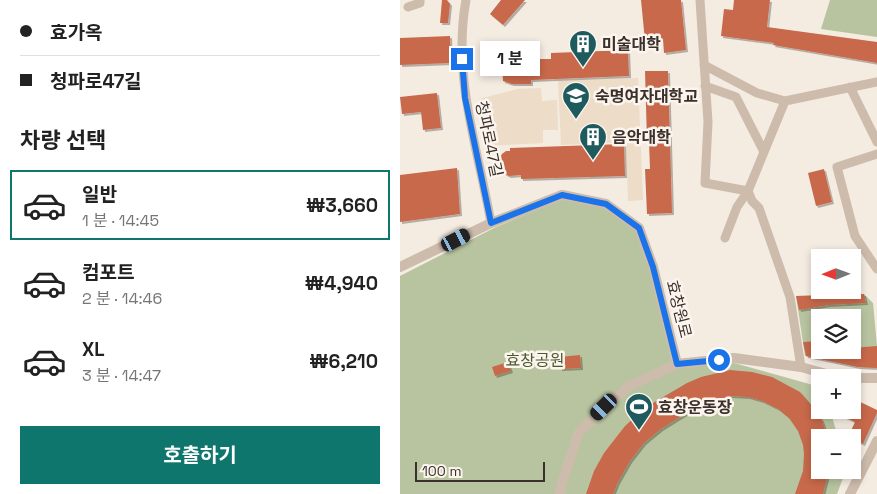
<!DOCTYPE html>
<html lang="ko">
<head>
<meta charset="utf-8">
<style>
	body { margin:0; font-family:"Space Grotesk","Noto Sans KR",sans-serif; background:#f2f2f2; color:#222; height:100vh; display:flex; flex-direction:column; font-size:19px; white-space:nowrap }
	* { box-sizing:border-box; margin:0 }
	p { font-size:16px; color:#767676 }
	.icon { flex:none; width:28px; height:28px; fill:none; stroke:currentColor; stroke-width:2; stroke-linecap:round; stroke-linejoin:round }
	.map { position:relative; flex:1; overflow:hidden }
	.drawer { display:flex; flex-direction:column; background:#fff; width:400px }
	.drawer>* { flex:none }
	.hud { display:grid; align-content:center; height:110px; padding:0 20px; background:#fff }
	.needle { width:32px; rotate:269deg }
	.controls { position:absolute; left:411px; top:249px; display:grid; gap:10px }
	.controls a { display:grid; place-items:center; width:50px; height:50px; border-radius:0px; background:#fff; box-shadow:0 2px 8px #0003; font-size:25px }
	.scale { position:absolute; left:15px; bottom:12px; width:130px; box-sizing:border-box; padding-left:5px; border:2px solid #3b302b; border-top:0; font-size:14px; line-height:18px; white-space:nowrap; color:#3b302b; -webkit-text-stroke:4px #fbf5ee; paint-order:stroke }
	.end { position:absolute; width:22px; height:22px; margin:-11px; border:6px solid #1a73e8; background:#fff; box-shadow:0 0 0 2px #fff }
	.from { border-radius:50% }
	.bubble { position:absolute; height:35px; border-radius:0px; background:#fff; box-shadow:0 2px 8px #0003; font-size:16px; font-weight:700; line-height:35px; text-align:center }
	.car { position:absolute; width:15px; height:30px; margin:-15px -8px; border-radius:6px; box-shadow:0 0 4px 1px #0007; background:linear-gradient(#222 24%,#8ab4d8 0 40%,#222 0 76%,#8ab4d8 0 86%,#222 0) }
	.hud b { display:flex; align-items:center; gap:18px; height:48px; font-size:19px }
	.hud b+b { border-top:1px solid #e0e0e0 }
	.hud i { width:12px; height:12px; background:#222 }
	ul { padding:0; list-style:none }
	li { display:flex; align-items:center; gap:15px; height:70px; margin:0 10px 8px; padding:0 10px; border:2px solid transparent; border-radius:0px }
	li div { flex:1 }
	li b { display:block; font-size:19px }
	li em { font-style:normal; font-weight:700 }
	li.selected { border-color:#0f766e }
	li>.icon { width:45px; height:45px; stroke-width:1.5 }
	h2 { padding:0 20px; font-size:22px; line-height:60px }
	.primary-button { display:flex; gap:10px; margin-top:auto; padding:10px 20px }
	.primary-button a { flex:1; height:58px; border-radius:0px; background:#0f766e; color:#fff; font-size:20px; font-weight:700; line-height:58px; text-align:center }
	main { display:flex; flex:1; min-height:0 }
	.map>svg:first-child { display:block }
	.green { fill:#b8c4a0; fill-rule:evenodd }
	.plaza { fill:#ecdcc8 }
	.building { fill:#c8694b; filter:url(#shadow) }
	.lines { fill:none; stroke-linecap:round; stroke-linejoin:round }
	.minor { stroke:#cdbbac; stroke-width:9 }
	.tertiary { stroke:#cdbbac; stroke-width:10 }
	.route { stroke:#1a73e8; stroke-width:6 }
	.labels { text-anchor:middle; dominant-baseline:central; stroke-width:5; stroke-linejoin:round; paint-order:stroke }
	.poi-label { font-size:16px; font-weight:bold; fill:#3b302b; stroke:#fbf5ee; text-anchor:start }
	.street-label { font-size:16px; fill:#3b302b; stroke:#fbf5ee }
	.park-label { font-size:16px; fill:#4a5a2e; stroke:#fbf5ee }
</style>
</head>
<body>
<main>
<section class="drawer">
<div class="hud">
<b><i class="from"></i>효가옥</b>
<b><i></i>청파로47길</b>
</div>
<h2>차량 선택</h2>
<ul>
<li class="selected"><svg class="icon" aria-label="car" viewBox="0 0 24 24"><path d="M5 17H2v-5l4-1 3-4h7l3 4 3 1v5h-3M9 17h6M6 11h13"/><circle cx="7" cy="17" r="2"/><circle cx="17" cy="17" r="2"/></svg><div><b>일반</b><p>1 분 · 14:45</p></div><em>₩3,660</em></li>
<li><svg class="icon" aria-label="car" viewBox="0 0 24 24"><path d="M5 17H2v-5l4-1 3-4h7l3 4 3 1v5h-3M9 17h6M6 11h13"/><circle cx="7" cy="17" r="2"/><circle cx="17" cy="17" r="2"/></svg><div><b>컴포트</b><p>2 분 · 14:46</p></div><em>₩4,940</em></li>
<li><svg class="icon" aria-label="car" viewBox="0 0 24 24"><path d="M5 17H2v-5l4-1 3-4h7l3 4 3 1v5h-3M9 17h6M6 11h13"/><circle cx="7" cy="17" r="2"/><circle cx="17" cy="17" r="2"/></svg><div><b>XL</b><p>3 분 · 14:47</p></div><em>₩6,210</em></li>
</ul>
<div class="primary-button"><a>호출하기</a></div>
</section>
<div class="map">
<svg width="477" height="494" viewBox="0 0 477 494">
	<defs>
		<filter id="shadow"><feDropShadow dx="2" dy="2" stdDeviation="0" flood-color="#0004"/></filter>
	</defs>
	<rect width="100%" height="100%" fill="#f4ebe1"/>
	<!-- green -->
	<path class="green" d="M430,0H477V37L421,29Z
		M163,199L205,207L236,230L250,268L276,368L334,363L420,387V410H430L438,437L420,438V470H446L437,494H0V276L96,227Z
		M464,294L473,303L477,346V368L458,367L405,356L396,296ZM420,318H452V350H420Z"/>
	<!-- plaza -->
	<path class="plaza" d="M238,78L243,200L228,201L226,142L161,145L158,81Z
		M141,88L142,101L157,100L158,130H143V143L86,146L79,99L118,89Z"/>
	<!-- building -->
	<path class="building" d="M42,0H47L50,4L48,23H40Z
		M101,0H125L103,25L90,14Z
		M241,0H281L286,50L264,53L263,39L245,41Z
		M334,0H370L367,27L477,42V63L373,45L374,43L321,36L324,9L333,10Z
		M50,36L51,63L0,65V38Z
		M228,50L229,76L131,80V84H112L103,81L102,64L137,62V59H151V53Z
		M245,71H268L272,213L247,214L245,169H250L249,141H247Z
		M37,93L41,128L23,130L21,112L2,114L0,97Z
		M224,144L225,176L121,179V175L109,176L103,173L99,167L98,161L102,154L106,151H110V148Z
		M57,168L60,214L0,222V175Z
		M424,169L432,202L416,206L408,173Z
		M464,294L466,303L428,305L399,310L396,296Z
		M420,341V350H452V348L477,346V368L458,367L406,356L403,342Z
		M180,355L181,368L160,369L159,357Z
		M108,362L111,371L95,376L92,367Z
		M330,370L352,372L372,377L400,392L415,409L422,420L428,438H420V470H429L423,494H395L403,471L404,454L403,445L398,431L389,418L378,409L362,401L348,397L331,396L310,401L298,406L261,429L244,443L230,461L218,482L213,494H186L194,471L204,453L225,426L237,415L253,403L287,383L301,377Z
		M452,398L477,410V413L463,444L452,439V438L448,437L455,422L430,410H452Z"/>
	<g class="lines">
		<!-- minor -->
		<path class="minor" d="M66,0C52,77 78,148 91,223
			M300,0L308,122L305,183L348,191L337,207L325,238
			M8,7L20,3V0
			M304,65L357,93L385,101L477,82
			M305,86L336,97L364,152
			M450,87L477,142
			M385,101L348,191L352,201L359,208L390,297L401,367
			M477,154L437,167L455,236L477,269"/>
		<!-- tertiary -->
		<path class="tertiary" d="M0,267L91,223L162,195L206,204L239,228L253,267L277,364L334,358L401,367L441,378
			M452,378H477
			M160,494L161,486L179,432L205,407L229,386L277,364
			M450,494L477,441"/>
	</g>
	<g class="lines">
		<!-- route -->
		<path class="route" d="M62,59L65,98L91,223L162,195L206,204L239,228L253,267L277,364L319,360"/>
	</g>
	<!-- icons -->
	<defs>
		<symbol id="building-pin" viewBox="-11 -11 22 30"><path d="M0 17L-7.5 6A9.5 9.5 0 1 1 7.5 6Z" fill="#1f5a5e" stroke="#fbf5ee"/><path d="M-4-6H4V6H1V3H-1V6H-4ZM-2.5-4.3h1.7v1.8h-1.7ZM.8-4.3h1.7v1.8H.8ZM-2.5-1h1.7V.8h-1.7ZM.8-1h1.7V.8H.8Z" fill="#fff"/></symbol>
		<symbol id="university-pin" viewBox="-11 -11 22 30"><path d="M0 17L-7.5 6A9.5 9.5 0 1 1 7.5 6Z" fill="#1f5a5e" stroke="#fbf5ee"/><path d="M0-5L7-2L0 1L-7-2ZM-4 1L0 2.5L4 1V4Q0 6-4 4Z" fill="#fff"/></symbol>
		<symbol id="stadium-pin" viewBox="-11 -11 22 30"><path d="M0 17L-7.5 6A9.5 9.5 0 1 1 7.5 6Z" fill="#1f5a5e" stroke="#fbf5ee"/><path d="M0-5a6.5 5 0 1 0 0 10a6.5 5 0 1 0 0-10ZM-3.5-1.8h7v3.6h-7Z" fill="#fff"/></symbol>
	</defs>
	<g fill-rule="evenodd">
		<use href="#building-pin" x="167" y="28" width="32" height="43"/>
		<use href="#university-pin" x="160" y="80" width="32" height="43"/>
		<use href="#building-pin" x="177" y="121" width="32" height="43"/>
		<use href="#stadium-pin" x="223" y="391" width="32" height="43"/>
	</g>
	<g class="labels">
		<!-- poi labels -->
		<g class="poi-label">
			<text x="202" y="44">미술대학</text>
			<text x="195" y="96">숙명여자대학교</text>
			<text x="212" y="137">음악대학</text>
			<text x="258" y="407">효창운동장</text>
		</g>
		<!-- street labels -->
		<g class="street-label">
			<text transform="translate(89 139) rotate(78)">청파로47길</text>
			<text transform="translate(279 309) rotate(76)">효창원로</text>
		</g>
		<!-- park labels -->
		<g class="park-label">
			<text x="135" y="360">효창공원</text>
		</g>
	</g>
</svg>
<div class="controls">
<a><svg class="needle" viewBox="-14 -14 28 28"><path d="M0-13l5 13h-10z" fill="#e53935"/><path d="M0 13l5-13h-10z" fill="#767676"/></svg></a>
<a><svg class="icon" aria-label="layers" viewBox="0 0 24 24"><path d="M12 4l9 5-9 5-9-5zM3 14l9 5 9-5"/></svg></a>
<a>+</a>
<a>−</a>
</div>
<div class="scale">100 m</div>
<i class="end from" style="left:319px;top:360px"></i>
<i class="end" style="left:62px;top:59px"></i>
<div class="bubble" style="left:80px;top:41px;width:60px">1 분</div>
<i class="car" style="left:56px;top:240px;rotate:63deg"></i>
<i class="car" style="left:204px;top:407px;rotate:225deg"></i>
</div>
</main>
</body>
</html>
